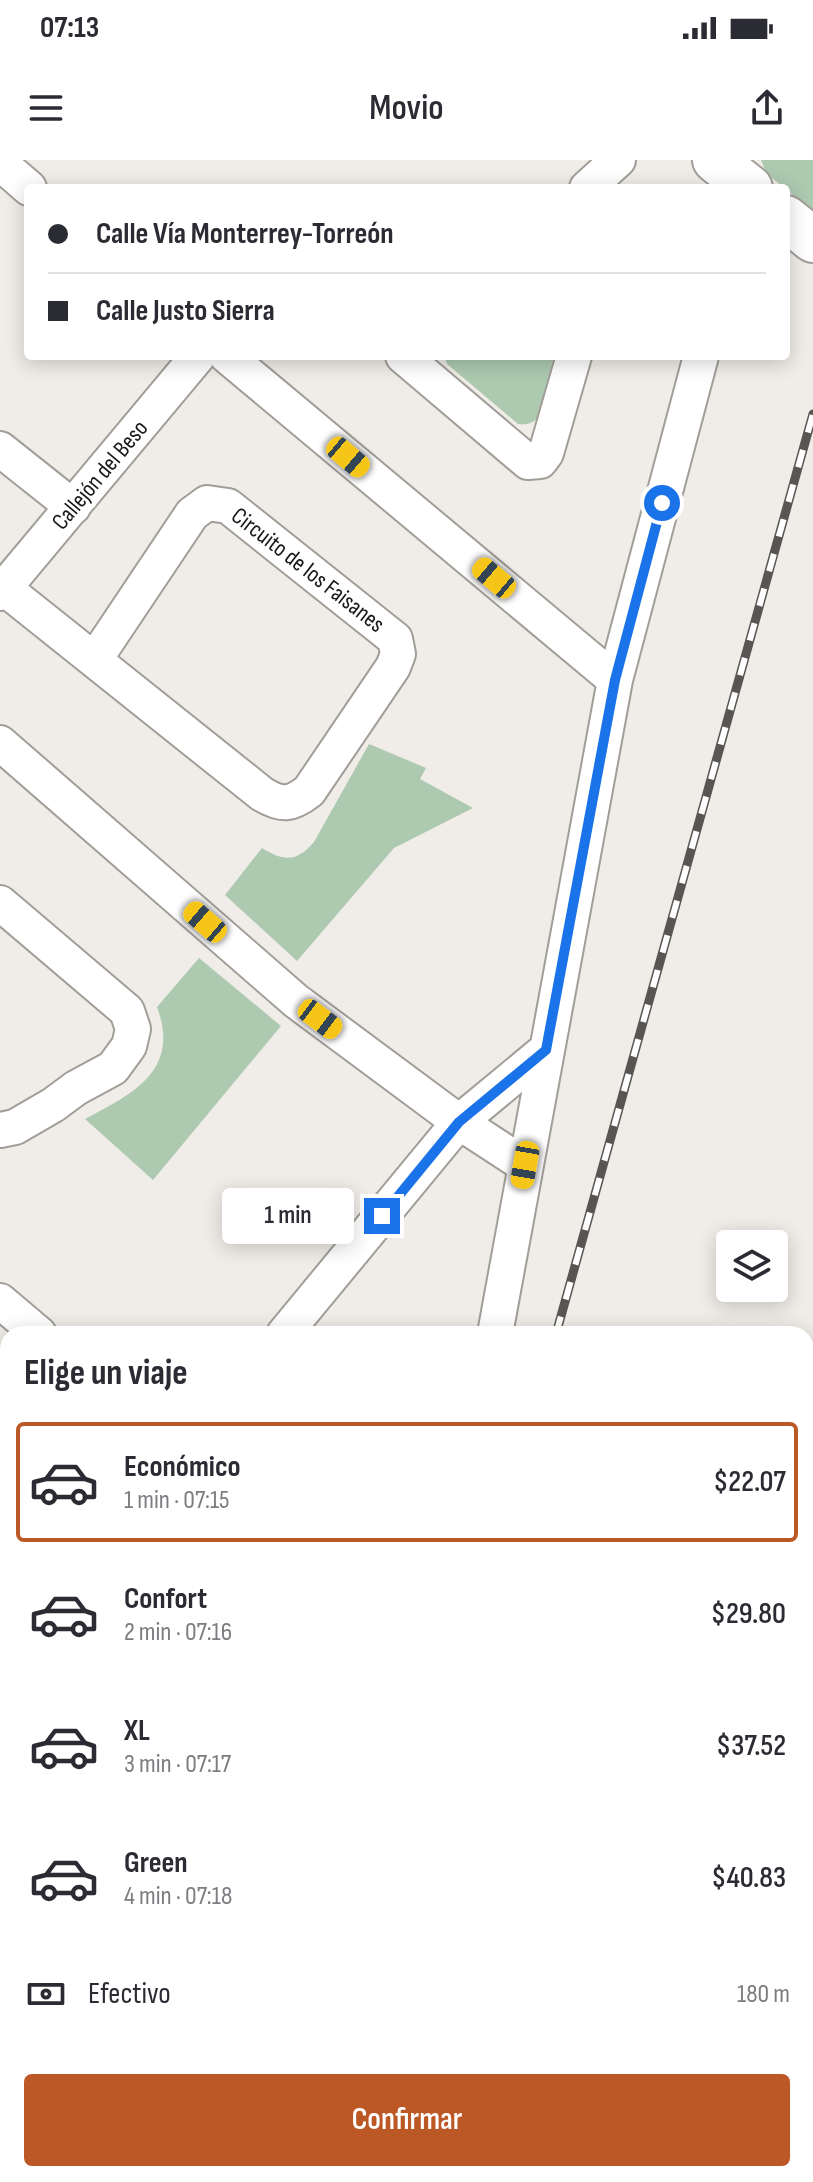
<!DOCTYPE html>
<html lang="es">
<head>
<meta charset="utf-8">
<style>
	body { margin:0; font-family:"Sofia Sans Condensed",sans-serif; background:#f2f2f3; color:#2b2b33; height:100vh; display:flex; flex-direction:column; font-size:30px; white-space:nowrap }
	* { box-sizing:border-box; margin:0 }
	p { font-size:26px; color:#7c7c81 }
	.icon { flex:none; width:44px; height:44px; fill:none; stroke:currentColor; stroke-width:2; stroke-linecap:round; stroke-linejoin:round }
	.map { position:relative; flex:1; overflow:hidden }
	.panel { position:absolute; left:0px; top:1166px; width:814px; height:856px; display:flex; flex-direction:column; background:#fff; border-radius:24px 24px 0 0; box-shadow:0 4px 20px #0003 }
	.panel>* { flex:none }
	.hud { position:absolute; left:24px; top:24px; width:766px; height:176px; border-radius:8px; box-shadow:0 4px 20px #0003; display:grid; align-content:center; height:176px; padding:0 24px; background:#fff }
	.controls { position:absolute; left:716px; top:1070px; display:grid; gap:16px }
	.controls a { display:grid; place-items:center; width:72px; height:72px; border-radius:8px; background:#fff; box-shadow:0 4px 20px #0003; font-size:40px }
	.end { position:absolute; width:36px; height:36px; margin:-18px; border:10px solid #1a73e8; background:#fff; box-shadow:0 0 0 4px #fff }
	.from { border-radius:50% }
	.bubble { position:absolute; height:56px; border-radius:8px; background:#fff; box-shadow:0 4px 20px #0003; font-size:26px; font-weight:600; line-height:56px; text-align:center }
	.car { position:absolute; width:24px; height:48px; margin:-24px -12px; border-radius:10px; box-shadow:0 0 6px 2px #0007; background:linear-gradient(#f5c518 24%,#345 0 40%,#f5c518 0 76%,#345 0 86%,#f5c518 0) }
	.hud b { display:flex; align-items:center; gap:28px; height:76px; font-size:30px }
	.hud b+b { border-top:2px solid #e1e1e2 }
	.hud i { width:20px; height:20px; background:#2b2b33 }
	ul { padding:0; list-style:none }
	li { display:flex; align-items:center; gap:24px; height:120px; margin:0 16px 12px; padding:0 8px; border:4px solid transparent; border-radius:8px }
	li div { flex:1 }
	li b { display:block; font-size:30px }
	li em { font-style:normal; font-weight:600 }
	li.active { border-color:#bc5726 }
	li>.icon { width:72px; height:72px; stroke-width:1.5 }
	h2 { padding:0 24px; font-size:36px; line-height:96px }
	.pay { display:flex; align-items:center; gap:20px; height:88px; padding:0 24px; font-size:30px }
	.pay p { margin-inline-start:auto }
	.cta { display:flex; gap:16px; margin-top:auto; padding:16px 24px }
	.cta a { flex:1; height:92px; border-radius:8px; background:#bc5726; color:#fff; font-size:32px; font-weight:600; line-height:92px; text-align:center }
	.status { display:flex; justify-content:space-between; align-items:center; height:56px; padding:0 40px; background:#fff; direction:ltr }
	.status svg { height:22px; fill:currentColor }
	header { display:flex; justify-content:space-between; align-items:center; height:104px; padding:0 24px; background:#fff; font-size:36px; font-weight:600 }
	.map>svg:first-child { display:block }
	.green { fill:#adcab1 }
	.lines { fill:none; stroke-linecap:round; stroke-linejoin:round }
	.street-casing { stroke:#a19e98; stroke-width:38 }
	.secondary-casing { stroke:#a19e98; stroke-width:48 }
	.street { stroke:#fff; stroke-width:34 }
	.secondary { stroke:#fff; stroke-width:44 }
	.rail-casing { stroke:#585553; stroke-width:9 }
	.rail { stroke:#fff; stroke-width:6; stroke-dasharray:18; stroke-linecap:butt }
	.route { stroke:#1a73e8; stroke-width:10 }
	.labels { text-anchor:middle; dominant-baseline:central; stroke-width:8; stroke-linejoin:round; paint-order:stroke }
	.street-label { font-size:24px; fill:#1a1816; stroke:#fff }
</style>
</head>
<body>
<div class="status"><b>07:13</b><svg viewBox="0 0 49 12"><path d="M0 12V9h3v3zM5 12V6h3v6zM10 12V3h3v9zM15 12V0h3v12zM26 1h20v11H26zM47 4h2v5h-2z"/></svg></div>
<header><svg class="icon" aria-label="menu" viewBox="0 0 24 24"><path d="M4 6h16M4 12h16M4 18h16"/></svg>Movio<svg class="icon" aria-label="share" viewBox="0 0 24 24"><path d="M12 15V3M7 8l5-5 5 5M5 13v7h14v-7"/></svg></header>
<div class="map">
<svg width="813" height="2022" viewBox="0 0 813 2022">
	<rect width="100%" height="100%" fill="#f0ece7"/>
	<!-- green -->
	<path class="green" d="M761,0H813V52L766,13Z
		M444,196H554L538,258C531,264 527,265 518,264L447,204Z
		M369,584L426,608L420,619L473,648L394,688L297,801L225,735L262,688C283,701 296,703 314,682Z
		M199,798L281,866L153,1020L85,959C132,934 181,911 157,847Z"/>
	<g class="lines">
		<defs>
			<path id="street" d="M0,3L29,28
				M587,28L618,0
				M227,196L615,520
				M403,196L528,302L540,301L546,293L574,196
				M0,289L73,347
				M4,428L262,634C282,646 291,645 309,631L393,507L398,494L395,479L228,346L207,343L192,354L95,499
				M0,433L198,196
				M0,583L296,841L459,962L525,1005
				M0,743L127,851L133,869L129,886L113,908L76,928L53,945L15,967L0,970
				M0,1141L39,1174
				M284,1174L459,962L546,890
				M495,1174L615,520L701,196
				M0,1518L8,1508
				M806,1914L813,1899
				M756,2022L759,2014"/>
			<path id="secondary" d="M715,0L750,28
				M786,58L813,80
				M0,1580L8,1588
				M462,2014L471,2022"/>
		</defs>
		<!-- street casing -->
		<use href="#street" class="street-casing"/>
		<!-- secondary casing -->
		<use href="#secondary" class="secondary-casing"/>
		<!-- street -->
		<use href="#street" class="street"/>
		<!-- secondary -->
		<use href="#secondary" class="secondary"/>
		<defs>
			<path id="rail" d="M556,1174L813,254
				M324,2022L326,2014"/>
		</defs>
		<!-- rail casing -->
		<use href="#rail" class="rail-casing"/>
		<!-- rail -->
		<use href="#rail" class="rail"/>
	</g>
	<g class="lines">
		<!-- route -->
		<path class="route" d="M382,1056L459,962L546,890L615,520L662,343"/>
	</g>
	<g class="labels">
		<!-- street labels -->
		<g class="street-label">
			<text transform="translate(100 315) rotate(-50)">Callejón del Beso</text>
			<text transform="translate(308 410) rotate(38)">Circuito de los Faisanes</text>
		</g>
	</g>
</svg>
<div class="controls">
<a><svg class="icon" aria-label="layers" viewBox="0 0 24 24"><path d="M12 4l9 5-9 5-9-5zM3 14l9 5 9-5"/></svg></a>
</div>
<i class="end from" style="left:662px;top:343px"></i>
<i class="end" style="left:382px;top:1056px"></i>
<div class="bubble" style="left:222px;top:1028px;width:132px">1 min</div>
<i class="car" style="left:348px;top:297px;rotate:130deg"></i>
<i class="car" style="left:494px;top:418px;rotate:310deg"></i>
<i class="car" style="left:205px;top:762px;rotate:311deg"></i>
<i class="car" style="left:320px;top:859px;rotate:127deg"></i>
<i class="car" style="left:525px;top:1005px;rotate:190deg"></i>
<div class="hud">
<b><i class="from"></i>Calle Vía Monterrey-Torreón</b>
<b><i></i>Calle Justo Sierra</b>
</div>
<section class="panel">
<h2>Elige un viaje</h2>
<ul>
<li class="active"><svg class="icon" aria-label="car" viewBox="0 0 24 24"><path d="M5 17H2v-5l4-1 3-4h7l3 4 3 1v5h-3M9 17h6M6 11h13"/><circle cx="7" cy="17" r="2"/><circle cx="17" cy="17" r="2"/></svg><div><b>Económico</b><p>1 min · 07:15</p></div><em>$22.07</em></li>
<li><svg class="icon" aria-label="car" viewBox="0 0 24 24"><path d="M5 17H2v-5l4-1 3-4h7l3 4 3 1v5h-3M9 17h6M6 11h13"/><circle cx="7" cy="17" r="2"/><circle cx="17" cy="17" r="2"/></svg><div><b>Confort</b><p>2 min · 07:16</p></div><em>$29.80</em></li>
<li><svg class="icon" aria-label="car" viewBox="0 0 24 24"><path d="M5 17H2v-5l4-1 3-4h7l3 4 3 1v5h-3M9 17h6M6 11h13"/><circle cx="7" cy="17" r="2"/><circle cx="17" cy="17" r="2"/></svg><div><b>XL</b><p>3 min · 07:17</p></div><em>$37.52</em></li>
<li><svg class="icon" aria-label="car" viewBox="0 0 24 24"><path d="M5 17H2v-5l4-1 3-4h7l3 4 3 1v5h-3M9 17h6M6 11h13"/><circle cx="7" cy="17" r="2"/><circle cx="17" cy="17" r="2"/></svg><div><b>Green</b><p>4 min · 07:18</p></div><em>$40.83</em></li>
</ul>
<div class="pay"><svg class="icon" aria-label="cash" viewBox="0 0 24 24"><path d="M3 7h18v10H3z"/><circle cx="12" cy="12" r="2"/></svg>Efectivo<p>180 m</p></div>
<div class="cta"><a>Confirmar</a></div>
</section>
</div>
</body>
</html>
